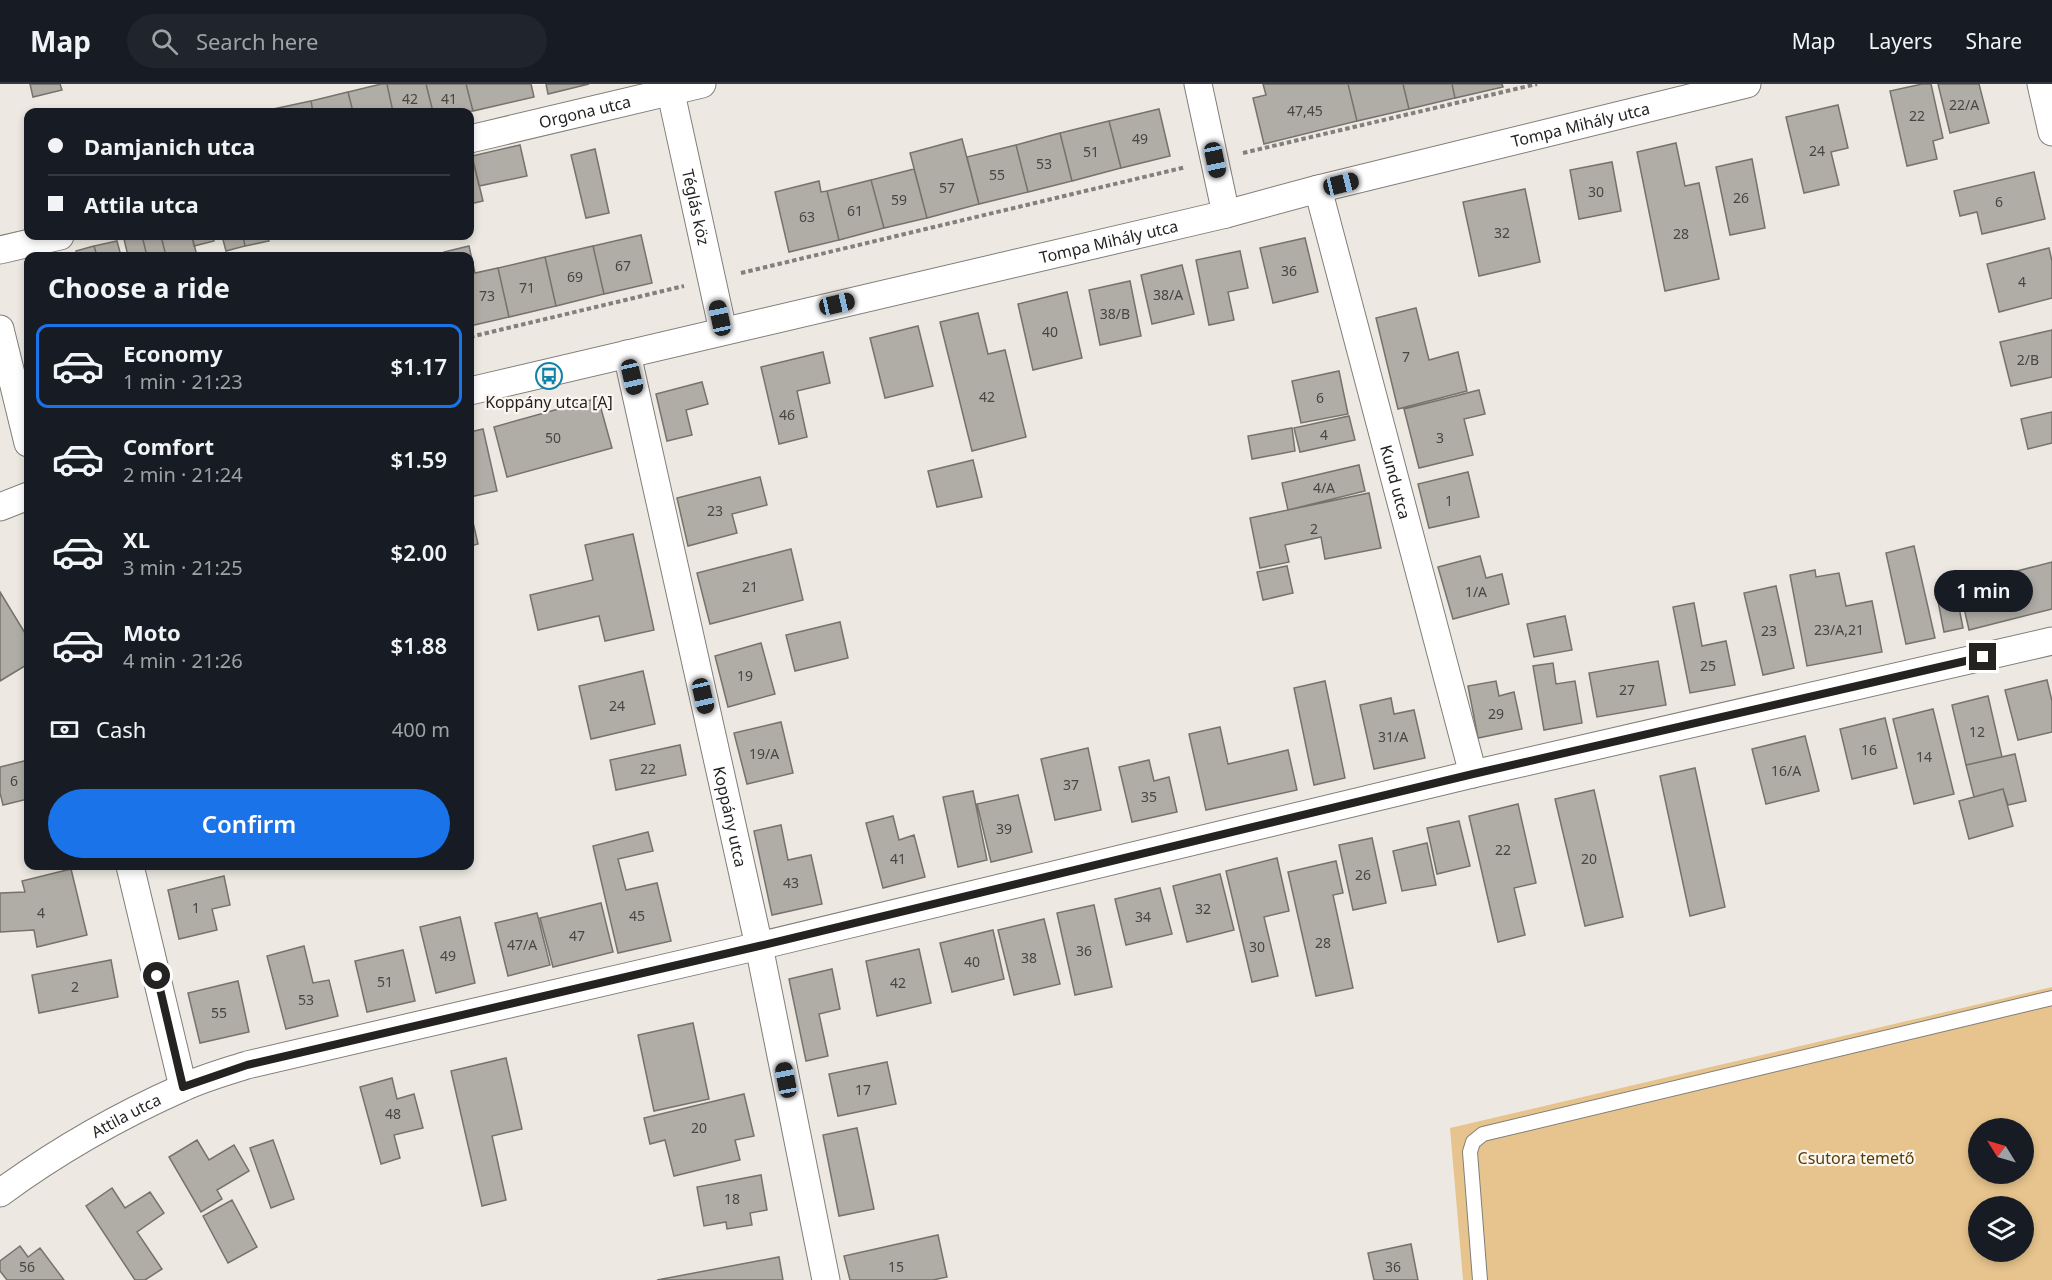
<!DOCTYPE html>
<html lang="en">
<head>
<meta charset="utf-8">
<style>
	body { margin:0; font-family:"Noto Sans",sans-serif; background:#20242c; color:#f1f3f6; height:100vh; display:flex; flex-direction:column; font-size:22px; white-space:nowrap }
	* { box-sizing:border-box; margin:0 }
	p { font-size:20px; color:#9ea1a6 }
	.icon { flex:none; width:33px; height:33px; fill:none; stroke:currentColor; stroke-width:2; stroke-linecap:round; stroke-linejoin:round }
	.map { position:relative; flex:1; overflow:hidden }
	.drawer { position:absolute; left:24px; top:168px; width:450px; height:618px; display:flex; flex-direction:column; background:#171b24; border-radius:12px; box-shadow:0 3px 9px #0003 }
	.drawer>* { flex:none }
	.hud { position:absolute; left:24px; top:24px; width:450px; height:132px; border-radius:12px; box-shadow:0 3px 9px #0003; display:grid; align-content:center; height:132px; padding:0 24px; background:#171b24 }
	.needle { width:39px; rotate:307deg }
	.controls { position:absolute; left:1968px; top:1034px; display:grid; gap:12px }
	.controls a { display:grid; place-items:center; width:66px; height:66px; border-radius:50%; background:#171b24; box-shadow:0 3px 9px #0003; font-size:30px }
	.end { position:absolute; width:27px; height:27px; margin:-14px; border:8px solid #252321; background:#fff; box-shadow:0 0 0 3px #fff }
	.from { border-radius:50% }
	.bubble { position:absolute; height:42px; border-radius:21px; background:#171b24; box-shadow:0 3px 9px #0003; font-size:20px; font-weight:600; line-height:42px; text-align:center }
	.car { position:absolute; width:18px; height:36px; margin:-18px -9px; border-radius:8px; box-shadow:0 0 4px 2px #0007; background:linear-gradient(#222 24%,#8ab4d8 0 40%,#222 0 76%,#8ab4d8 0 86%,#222 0) }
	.hud b { display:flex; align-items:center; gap:21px; height:57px; font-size:22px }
	.hud b+b { border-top:2px solid #363941 }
	.hud i { width:15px; height:15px; background:#f1f3f6 }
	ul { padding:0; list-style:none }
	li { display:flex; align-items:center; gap:18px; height:84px; margin:0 12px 9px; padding:0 12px; border:3px solid transparent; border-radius:12px }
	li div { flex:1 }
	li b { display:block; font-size:22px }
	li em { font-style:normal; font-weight:600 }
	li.current { border-color:#1a73e8 }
	li>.icon { width:54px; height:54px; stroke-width:1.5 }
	h2 { padding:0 24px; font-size:27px; line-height:72px }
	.pay { display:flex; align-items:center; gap:15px; height:66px; padding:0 24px; font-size:22px }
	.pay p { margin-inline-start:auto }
	.action { display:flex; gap:12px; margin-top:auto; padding:12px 24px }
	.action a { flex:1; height:69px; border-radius:36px; background:#1a73e8; color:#fff; font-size:24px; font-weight:600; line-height:69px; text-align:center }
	header { display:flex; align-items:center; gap:36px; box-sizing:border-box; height:84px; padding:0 30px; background:#171b24; border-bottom:2px solid #363941 }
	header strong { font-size:28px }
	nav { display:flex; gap:33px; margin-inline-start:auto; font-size:21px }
	.search { width:420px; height:54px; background:#20242c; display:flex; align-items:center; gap:15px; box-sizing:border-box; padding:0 21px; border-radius:33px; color:#9ea1a6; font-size:22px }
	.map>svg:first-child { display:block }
	.green { fill:#e7c48d; fill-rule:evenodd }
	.building { fill:#b0aca6; stroke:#76726c; stroke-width:1.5 }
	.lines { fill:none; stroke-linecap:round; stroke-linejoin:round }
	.lane-casing { stroke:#827e78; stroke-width:16 }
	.street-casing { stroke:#827e78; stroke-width:29 }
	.path { stroke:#83807c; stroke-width:4; stroke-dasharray:4.5 3; stroke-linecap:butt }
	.lane { stroke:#fff; stroke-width:14 }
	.street { stroke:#fff; stroke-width:27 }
	.route { stroke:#252321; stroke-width:8 }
	.labels { text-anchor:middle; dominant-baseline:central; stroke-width:4.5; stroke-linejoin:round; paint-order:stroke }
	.number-label { font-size:14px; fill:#484542 }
	.street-label { font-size:16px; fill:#252321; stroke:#fbf6f0 }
	.poi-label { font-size:16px; fill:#252321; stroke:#fbf6f0 }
	.park-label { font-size:16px; fill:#583c03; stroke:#fbf6f0 }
</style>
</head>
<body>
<header>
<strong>Map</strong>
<div class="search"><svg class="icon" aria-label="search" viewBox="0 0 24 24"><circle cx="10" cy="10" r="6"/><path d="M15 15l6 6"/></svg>Search here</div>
<nav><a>Map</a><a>Layers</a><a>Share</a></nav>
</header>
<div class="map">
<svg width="2052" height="1196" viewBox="0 0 2052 1196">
	<rect width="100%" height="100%" fill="#ede9e2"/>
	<!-- green -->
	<path class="green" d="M2052,903V1196H1463L1450,1044ZM1978,1044H2024V1089H1978ZM1978,1122H2024V1167H1978Z"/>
	<!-- building -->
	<path class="building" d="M30,0H60L62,6L33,13Z
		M381,0H387L393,28H353L348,8Z
		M387,0H426L433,28H393Z
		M426,0H466L473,27L433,28Z
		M466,0H531L534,13L473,27Z
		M546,0H589L548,10Z
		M1263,0H1348L1357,37L1264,60L1253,14L1266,11Z
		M1348,0H1403L1409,25L1357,37Z
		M1403,0H1452L1455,14L1409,25Z
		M1452,0H1502L1503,3L1455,14Z
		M1922,0H1931L1943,54L1933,57L1937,75L1907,82L1890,7Z
		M1938,0H1979L1989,39L1950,49Z
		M348,8L353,28H313L311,17Z
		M311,17L313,28H274L273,25Z
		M1838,21L1848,64L1831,68L1839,101L1804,109L1786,33Z
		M1159,25L1170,72L1121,84L1109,37Z
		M1109,37L1121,84L1072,97L1060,49Z
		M1060,49L1072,97L1028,108L1016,61Z
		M962,55L979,120L927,134L910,69Z
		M1676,59L1685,102L1699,99L1719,195L1665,207L1637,68Z
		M520,61L527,92L479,102L472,72Z
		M1016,61L1028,108L979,120L967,73Z
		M595,65L609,129L586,134L571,71Z
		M472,72L483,117L470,120V73Z
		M1752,75L1765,144L1730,151L1716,83Z
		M1612,78L1621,127L1579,135L1570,86Z
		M914,85L927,134L884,144L871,96Z
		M2034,88L2045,135L1982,150L1977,128L1960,132L1954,107Z
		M871,96L884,144L839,156L827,107Z
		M819,97L821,108L827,107L839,156L789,168L775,108Z
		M1525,105L1540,178L1479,192L1463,118Z
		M641,151L652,199L604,210L593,162Z
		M142,152H161L166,172H147Z
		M142,152L147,172H128L124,155Z
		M161,152H192L197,172H166Z
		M192,152H213L214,157L194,162Z
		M222,152H243L245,162L226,167Z
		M243,152H267L269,157L245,162Z
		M1305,154L1318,208L1273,219L1260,164Z
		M117,157L121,172H97L94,162Z
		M94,162L97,172H78L76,167Z
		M469,162L475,189L498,184L509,233L470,242V172H445L444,168Z
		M593,162L604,210L556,222L545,173Z
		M2049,164L2052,177V214L1999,228L1987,180Z
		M1240,167L1248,204L1228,208L1234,236L1209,241L1196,176Z
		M545,173L556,222L509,233L498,184Z
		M1182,181L1194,230L1152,240L1141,191Z
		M1130,197L1141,252L1100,261L1089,206Z
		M1067,208L1082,274L1033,286L1018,220Z
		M1416,224L1429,276L1458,268L1467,307L1398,325L1376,234Z
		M978,229L988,270L1005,266L1026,353L972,367L940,238Z
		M918,242L933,302L885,314L870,254Z
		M2052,246V293L2011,302L2000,258Z
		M823,268L830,299L797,307L807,353L779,360L761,283Z
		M1339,287L1348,330L1301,339L1292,297Z
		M702,298L708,320L686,326L692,351L667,357L656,310Z
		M1479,306L1485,330L1464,335L1473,371L1419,384L1404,325Z
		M598,314L612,364L507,393L494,343Z
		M2052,328V359L2028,365L2021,335Z
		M1349,332L1355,356L1300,368L1294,344Z
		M1292,344L1295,367L1252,375L1248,352Z
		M483,345L497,407L470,413V348Z
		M973,376L982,413L937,423L928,387Z
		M1359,381L1365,407L1288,426L1282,399Z
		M1468,388L1479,433L1429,444L1418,400Z
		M760,393L767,421L732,430L737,449L688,462L677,414Z
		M1369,409L1381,464L1325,475L1321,453L1285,461L1289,478L1260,484L1250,434Z
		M470,425L478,460L470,462Z
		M633,450L654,546L605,557L599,532L538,546L530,511L593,496L585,461Z
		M1914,462L1935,554L1906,560L1886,469Z
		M791,465L803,516L710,540L697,489Z
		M1480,472L1486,494L1502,490L1509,520L1453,535L1438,483Z
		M2052,478V525L1969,546L1959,502Z
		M1287,482L1293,509L1263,516L1257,488Z
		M1815,486L1816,493L1839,489L1846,522L1872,517L1882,568L1807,582L1790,491Z
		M1776,502L1794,584L1763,591L1744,509Z
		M1955,503L1963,544L1944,548L1936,507Z
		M0,508L28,554V580L0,597Z
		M1694,519L1702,562L1726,557L1735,601L1690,609L1673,523Z
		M1565,532L1572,566L1534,573L1527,540Z
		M840,538L848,574L795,587L786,551Z
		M761,559L775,610L728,623L715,572Z
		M1658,577L1666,621L1597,633L1589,589Z
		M1553,579L1556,600L1575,597L1582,639L1544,646L1533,582Z
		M643,587L655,640L591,655L579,602Z
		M2047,596L2052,617V648L2018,656L2005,606Z
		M1325,597L1345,694L1314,701L1294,604Z
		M1496,597L1499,612L1514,608L1522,645L1478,654L1468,602Z
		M1988,612L2002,673L1966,681L1952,621Z
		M1391,614L1394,630L1414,626L1425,674L1374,685L1360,621Z
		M1933,625L1954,710L1914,720L1893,635Z
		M1885,634L1897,684L1852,695L1840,645Z
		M781,638L793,689L747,700L734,649Z
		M1220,643L1228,680L1288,666L1297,706L1206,726L1189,650Z
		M1805,652L1819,707L1766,720L1752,665Z
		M680,661L686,691L616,706L610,676Z
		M1088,664L1101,726L1055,736L1041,675Z
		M2015,670L2026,717L2008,721L2003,705L1974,713L1966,681Z
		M28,676V715L3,721L0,709V683Z
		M1149,676L1154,697L1169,693L1177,728L1132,738L1119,683Z
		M1695,684L1725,823L1690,832L1660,692Z
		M2003,705L2013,742L1969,755L1959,717Z
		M1594,706L1623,833L1585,842L1555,715Z
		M973,707L987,776L958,783L943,713Z
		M1018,711L1032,768L991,778L977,720Z
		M1518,720L1536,799L1514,804L1525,851L1498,858L1469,732Z
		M893,732L899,756L914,751L925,793L883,804L866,739Z
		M1459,737L1470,782L1437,790L1427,744Z
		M781,741L788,776L811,771L822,820L772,831L754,747Z
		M648,748L653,767L618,775L626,806L657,799L671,857L618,869L593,762Z
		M1372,754L1386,819L1353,826L1339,761Z
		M1427,759L1436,801L1402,807L1393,767Z
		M1277,774L1289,827L1264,833L1278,892L1252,898L1226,787Z
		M1336,777L1343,809L1333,811L1353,904L1316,912L1288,788Z
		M71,785L87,851L37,863L34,846L0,848V809L25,808L22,797Z
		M1220,790L1234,846L1187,858L1173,802Z
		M224,792L230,821L212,825L217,846L179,855L168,806Z
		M1160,804L1172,850L1126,861L1115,815Z
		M601,819L613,868L553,883L540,834Z
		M1094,821L1112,903L1075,911L1057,829Z
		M537,829L550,881L508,892L495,839Z
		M460,833L475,899L436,909L420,843Z
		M1044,835L1060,900L1014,911L998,846Z
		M993,846L1004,895L952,908L940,859Z
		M304,862L313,899L329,896L338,932L286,945L267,872Z
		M919,865L931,919L877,932L866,877Z
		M403,866L415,917L367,928L355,877Z
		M111,876L118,913L39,929L32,891Z
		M832,885L840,925L819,930L828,972L806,977L789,895Z
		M238,897L249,948L200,959L188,909Z
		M693,939L709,1015L654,1027L638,951Z
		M506,974L522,1045L492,1052L506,1116L482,1122L451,987Z
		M887,978L896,1020L838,1032L829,990Z
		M392,994L397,1015L414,1010L423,1044L394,1051L400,1074L381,1080L360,1003Z
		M744,1010L754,1052L735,1056L740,1076L674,1092L665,1056L650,1060L644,1034Z
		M857,1044L874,1125L839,1132L823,1051Z
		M197,1056L209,1076L234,1061L249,1087L217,1106L222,1115L201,1128L169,1073Z
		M273,1056L294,1115L271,1124L250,1064Z
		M761,1091L767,1126L750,1129L752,1141L727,1145L726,1138L704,1142L697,1103Z
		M112,1104L125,1124L150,1108L164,1129L137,1148L162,1185L145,1196H135L86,1122Z
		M232,1116L257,1163L228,1179L203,1132Z
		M938,1151L947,1193L933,1196H850L844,1172Z
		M1411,1160L1418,1196H1374L1368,1169Z
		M20,1162L28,1173L40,1164L64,1196H7L0,1187V1177Z
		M779,1173L783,1196H657Z"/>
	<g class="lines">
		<defs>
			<path id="lane" d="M1480,1196L1470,1068L1473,1058L1483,1050L2052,914"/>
			<g id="street">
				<path id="s1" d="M669,0L723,247"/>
				<path d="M1198,0L1226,130"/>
				<path d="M2041,0L2052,48"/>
				<path id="s2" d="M470,55L702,0"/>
				<path id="s3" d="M1318,105L1473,690"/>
				<path d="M0,166L60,152"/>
				<path d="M0,245L28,359"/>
				<path id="s4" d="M627,270L759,862L826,1196"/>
				<path id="s5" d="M470,307L1226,130L1318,105L1747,0"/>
				<path d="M0,423L28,412"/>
				<path d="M130,782L183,1003"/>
				<path id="s6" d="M0,1109C56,1068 119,1032 182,1004C203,994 225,988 247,981L759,862L1473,690L2052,557"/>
			</g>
		</defs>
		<!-- lane casing -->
		<use href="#lane" class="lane-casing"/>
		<!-- street casing -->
		<use href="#street" class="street-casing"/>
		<!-- path -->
		<path class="path" d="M1243,69L1537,0
			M741,189L1186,83
			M470,253L684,202"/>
		<!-- lane -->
		<use href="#lane" class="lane"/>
		<!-- street -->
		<use href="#street" class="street"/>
	</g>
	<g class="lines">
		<!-- route -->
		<path class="route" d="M157,892L183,1003L247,981L759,862L1473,690L1983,573"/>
	</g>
	<!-- icons -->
	<defs>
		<symbol id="bus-ring" viewBox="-11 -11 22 22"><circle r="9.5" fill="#fbf6f0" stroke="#0f82a9" stroke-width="1.5"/><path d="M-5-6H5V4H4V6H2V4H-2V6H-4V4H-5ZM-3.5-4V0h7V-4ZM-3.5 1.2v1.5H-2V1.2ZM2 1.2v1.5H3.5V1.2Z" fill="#0f82a9"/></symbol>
	</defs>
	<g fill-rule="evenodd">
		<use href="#bus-ring" x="534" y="277" width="30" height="30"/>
	</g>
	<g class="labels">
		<!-- number labels -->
		<g class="number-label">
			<text x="410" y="14">42</text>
			<text x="449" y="14">41</text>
			<text x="1964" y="20">22/A</text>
			<text x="1305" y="26">47,45</text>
			<text x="1917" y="31">22</text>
			<text x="1140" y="54">49</text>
			<text x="1817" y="66">24</text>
			<text x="1091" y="67">51</text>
			<text x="1044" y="79">53</text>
			<text x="997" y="90">55</text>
			<text x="947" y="103">57</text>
			<text x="1596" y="107">30</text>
			<text x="1741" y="113">26</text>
			<text x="899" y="115">59</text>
			<text x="1999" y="117">6</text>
			<text x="855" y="126">61</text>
			<text x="807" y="132">63</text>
			<text x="1502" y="148">32</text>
			<text x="1681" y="149">28</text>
			<text x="623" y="181">67</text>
			<text x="1289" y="186">36</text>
			<text x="575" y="192">69</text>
			<text x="2022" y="197">4</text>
			<text x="527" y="203">71</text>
			<text x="1168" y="210">38/A</text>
			<text x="487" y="211">73</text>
			<text x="1115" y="229">38/B</text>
			<text x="1050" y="247">40</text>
			<text x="1406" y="272">7</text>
			<text x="2028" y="275">2/B</text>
			<text x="987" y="312">42</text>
			<text x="1320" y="313">6</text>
			<text x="787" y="330">46</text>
			<text x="1324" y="350">4</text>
			<text x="553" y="353">50</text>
			<text x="1440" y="353">3</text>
			<text x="1324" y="403">4/A</text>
			<text x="1449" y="416">1</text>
			<text x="715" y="426">23</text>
			<text x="1314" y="444">2</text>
			<text x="750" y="502">21</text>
			<text x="1476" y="507">1/A</text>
			<text x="1839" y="545">23/A,21</text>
			<text x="1769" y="546">23</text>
			<text x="1708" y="581">25</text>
			<text x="745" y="591">19</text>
			<text x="1627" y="605">27</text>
			<text x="617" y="621">24</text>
			<text x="1496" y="629">29</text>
			<text x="1977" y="647">12</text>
			<text x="1393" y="652">31/A</text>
			<text x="1869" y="665">16</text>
			<text x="764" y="669">19/A</text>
			<text x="1924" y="672">14</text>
			<text x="648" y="684">22</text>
			<text x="1786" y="686">16/A</text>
			<text x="14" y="696">6</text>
			<text x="1071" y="700">37</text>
			<text x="1149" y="712">35</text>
			<text x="1004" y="744">39</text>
			<text x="1503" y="765">22</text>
			<text x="898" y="774">41</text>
			<text x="1589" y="774">20</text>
			<text x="1363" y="790">26</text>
			<text x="791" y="798">43</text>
			<text x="196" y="823">1</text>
			<text x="1203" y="824">32</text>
			<text x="41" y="828">4</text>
			<text x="637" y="831">45</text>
			<text x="1143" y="832">34</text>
			<text x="577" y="851">47</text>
			<text x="1323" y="858">28</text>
			<text x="522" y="860">47/A</text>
			<text x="1257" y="862">30</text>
			<text x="1084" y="866">36</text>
			<text x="448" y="871">49</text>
			<text x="1029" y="873">38</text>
			<text x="972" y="877">40</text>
			<text x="385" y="897">51</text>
			<text x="898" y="898">42</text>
			<text x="75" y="902">2</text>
			<text x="306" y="915">53</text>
			<text x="219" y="928">55</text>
			<text x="863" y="1005">17</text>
			<text x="393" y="1029">48</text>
			<text x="699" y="1043">20</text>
			<text x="732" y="1114">18</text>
			<text x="27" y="1182">56</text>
			<text x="896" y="1182">15</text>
			<text x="1393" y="1182">36</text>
		</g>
		<!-- street labels -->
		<g class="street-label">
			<text stroke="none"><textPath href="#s2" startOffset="118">Orgona utca</textPath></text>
			<text stroke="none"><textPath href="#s5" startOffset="1142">Tompa Mihály utca</textPath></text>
			<text stroke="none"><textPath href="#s1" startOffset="126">Téglás köz</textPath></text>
			<text stroke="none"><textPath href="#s5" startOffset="656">Tompa Mihály utca</textPath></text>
			<text stroke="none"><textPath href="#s3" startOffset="303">Kund utca</textPath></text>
			<text stroke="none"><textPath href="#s4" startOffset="474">Koppány utca</textPath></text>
			<text stroke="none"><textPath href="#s6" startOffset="148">Attila utca</textPath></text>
		</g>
		<!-- poi labels -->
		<g class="poi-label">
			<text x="549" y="318">Koppány utca [A]</text>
		</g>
		<!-- park labels -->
		<g class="park-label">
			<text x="1856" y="1074">Csutora temető</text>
		</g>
	</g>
</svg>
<div class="controls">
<a><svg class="needle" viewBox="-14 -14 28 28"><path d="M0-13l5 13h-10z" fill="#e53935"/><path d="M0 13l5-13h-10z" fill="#9ea1a6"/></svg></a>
<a><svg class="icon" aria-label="layers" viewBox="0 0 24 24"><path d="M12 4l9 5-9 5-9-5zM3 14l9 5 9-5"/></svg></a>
</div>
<i class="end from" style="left:157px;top:892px"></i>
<i class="end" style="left:1983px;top:573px"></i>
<div class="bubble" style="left:1934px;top:486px;width:99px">1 min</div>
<i class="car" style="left:1215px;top:76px;rotate:168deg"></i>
<i class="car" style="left:1341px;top:100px;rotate:76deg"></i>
<i class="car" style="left:837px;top:220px;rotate:77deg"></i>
<i class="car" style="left:720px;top:234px;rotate:348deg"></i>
<i class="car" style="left:632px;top:293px;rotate:167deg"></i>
<i class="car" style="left:703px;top:612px;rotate:167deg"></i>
<i class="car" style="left:786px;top:996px;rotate:349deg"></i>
<div class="hud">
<b><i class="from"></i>Damjanich utca</b>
<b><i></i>Attila utca</b>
</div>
<section class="drawer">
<h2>Choose a ride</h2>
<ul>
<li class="current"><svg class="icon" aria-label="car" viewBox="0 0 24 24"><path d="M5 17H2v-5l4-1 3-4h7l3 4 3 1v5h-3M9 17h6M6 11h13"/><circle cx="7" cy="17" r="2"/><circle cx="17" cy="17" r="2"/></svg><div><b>Economy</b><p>1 min · 21:23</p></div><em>$1.17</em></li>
<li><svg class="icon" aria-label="car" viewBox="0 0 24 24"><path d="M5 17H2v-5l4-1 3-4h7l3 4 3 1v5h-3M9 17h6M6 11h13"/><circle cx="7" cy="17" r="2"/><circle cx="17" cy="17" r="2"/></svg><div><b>Comfort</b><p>2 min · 21:24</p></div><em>$1.59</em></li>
<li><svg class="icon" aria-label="car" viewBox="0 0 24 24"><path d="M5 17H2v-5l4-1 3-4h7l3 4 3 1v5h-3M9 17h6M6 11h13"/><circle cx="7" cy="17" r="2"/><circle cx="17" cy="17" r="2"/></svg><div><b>XL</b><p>3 min · 21:25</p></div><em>$2.00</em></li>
<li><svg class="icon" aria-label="car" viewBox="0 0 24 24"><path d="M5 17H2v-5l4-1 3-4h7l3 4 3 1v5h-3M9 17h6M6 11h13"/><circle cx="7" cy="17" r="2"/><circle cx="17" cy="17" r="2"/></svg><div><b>Moto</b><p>4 min · 21:26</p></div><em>$1.88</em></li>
</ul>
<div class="pay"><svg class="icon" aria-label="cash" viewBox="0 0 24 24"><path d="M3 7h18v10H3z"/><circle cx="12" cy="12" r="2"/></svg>Cash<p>400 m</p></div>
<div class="action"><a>Confirm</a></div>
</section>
</div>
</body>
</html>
